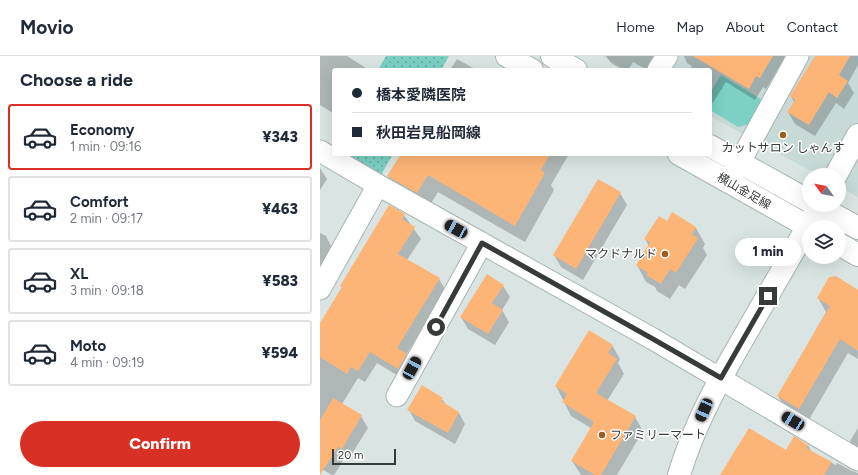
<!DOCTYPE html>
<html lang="en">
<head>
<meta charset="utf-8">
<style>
	body { margin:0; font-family:Figtree,"Noto Sans JP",sans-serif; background:#f2f2f3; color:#1f2937; height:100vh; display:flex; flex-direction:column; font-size:15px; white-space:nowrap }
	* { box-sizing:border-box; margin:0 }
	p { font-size:13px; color:#747a83 }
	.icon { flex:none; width:22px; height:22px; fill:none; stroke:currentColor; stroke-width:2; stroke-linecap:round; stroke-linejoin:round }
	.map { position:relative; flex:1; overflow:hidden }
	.panel { display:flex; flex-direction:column; background:#fff; width:320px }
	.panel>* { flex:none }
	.guide { position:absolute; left:12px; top:12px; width:380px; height:88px; border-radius:4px; box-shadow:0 4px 16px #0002; display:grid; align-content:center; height:88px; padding:0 20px; background:#fff }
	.needle { width:26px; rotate:303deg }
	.controls { position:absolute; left:482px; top:112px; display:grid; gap:8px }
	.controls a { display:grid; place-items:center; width:44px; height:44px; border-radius:50%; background:#fff; box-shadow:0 4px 16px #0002; font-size:20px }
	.scale { position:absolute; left:12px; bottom:10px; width:64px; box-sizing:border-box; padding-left:4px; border:2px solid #363a39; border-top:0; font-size:11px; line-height:14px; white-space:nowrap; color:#363a39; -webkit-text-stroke:3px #fff; paint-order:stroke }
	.end { position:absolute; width:18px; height:18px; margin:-9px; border:5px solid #363a39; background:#fff; box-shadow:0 0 0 2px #fff }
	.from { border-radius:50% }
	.bubble { position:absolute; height:28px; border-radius:14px; background:#fff; box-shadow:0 4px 16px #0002; font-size:13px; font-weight:800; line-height:28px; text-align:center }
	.car { position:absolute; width:12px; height:24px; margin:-12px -6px; border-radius:5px; box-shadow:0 0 3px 1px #0007; background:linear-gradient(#222 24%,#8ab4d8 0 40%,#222 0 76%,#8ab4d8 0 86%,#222 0) }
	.guide b { display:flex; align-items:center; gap:14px; height:38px; font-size:15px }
	.guide b+b { border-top:1px solid #e0e1e3 }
	.guide i { width:10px; height:10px; background:#1f2937 }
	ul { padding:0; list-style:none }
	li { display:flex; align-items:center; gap:12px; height:66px; margin:0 8px 6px; padding:0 12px; border:2px solid #e0e1e3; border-radius:4px }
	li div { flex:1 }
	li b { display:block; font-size:15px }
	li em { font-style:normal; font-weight:800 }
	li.current { border-color:#d93025 }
	li>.icon { width:36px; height:36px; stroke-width:1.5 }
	h2 { padding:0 20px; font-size:18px; line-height:48px }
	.button { display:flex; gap:8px; margin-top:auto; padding:8px 20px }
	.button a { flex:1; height:46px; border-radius:24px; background:#d93025; color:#fff; font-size:16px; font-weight:800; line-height:46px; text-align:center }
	header { display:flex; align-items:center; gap:24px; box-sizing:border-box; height:56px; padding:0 20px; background:#fff; border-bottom:1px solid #e0e1e3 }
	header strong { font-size:19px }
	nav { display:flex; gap:22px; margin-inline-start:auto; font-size:14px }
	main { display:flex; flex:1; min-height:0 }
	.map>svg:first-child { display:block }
	.built { fill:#c7dad7 }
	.grass { fill:url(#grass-dots) }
	.park { fill:#7dd0c4 }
	.shadow { fill:#0003 }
	.building { fill:#fdb477 }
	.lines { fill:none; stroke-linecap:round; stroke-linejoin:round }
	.street-casing { stroke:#a9b4b2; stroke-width:23 }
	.primary-casing { stroke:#a9b4b2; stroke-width:24 }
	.street { stroke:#fff; stroke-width:21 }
	.primary { stroke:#fff; stroke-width:22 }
	.route { stroke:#363a39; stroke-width:5 }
	.poi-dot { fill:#9b5e23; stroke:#fff; stroke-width:1.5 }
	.labels { text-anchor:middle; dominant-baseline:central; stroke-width:3; stroke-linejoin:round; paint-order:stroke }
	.poi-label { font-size:12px; fill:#363a39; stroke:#fff }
	.street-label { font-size:12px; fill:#363a39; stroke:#fff }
</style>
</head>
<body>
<header>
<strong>Movio</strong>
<nav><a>Home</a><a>Map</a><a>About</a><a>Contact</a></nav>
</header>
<main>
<section class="panel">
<h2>Choose a ride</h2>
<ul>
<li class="current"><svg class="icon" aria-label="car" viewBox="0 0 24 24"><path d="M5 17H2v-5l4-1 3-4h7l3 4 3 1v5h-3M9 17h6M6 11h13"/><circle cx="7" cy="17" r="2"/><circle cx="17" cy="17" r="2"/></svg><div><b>Economy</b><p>1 min · 09:16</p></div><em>¥343</em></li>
<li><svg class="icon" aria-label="car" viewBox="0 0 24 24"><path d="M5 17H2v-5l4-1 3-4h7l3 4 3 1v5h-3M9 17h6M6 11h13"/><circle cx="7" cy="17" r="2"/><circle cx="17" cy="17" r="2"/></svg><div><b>Comfort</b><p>2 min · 09:17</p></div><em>¥463</em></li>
<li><svg class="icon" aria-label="car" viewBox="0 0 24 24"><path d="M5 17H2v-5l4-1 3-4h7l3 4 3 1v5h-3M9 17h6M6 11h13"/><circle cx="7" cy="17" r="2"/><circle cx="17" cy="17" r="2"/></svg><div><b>XL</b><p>3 min · 09:18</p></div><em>¥583</em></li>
<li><svg class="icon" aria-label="car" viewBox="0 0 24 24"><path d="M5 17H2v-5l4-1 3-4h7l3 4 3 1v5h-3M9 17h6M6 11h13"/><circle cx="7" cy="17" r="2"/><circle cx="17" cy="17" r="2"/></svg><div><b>Moto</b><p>4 min · 09:19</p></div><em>¥594</em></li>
</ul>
<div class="button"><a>Confirm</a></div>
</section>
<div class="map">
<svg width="538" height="419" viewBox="0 0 538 419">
	<defs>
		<pattern id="grass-dots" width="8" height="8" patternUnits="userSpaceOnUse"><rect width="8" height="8" fill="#7dd0c4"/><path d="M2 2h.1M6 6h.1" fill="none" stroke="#67aaa0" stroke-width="1.8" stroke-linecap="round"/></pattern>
	</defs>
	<rect width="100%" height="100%" fill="#dae5e3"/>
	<!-- built -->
	<path class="built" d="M282,0H538V141L519,131V119H498L390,60V14H307Z"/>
	<!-- grass -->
	<path class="grass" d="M66,0H129L121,14H58Z
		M25,98H73L61,119Z"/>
	<!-- park -->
	<path class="park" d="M401,19L444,45L430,68L418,71L390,54V37Z"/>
	<!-- shadow -->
	<path class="shadow" d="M0,0H27L49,14H14V58L0,49Z
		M286,0H345L344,14H327L313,6L308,14H303L291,7Z
		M364,0H466L446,33L443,31L435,44L406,26L390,51V14H369L372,10L367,7Z
		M497,0H538V9L528,27L534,37L524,53L516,47L495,80L475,68L468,56L474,46L471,40Z
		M137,3L157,14H130Z
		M82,98H249L231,129L234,134L205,186L118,136L107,154L78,137L68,120Z
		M0,112L7,123L0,134Z
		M300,137L307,149L263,224L241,211L234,199Z
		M352,158L376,172L385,188L383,192L387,199L365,233L359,229L350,243L337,235L335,231L326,226L317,209L329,190L325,183L348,166Z
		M84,159L101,183L87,204L119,223L126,235L86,299L93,310L85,324L57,307L45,326L38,322L22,348L41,360L48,372L28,404L25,402L14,419H12L0,412V269L22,232L21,230Z
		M0,177L6,180L12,192L0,212Z
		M183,230L190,241L182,254L189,266L175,289L148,273L141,261Z
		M538,238V303L528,297L487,367L466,354L458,340L506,256L498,242Z
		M292,289L300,303L298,307L304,318L287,345L315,361L323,375L297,419H261L252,405L271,372L251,360L236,330Z
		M122,343L126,349L139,357L145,368L135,388L95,365L89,354Z
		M538,372V398L530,385Z
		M488,389L492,397L516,409L517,407L532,415L538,417V419H401Z"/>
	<!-- building -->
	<path class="building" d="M373,0H453L440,22L436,20L429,33Z
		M495,0H530L519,19L528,25L517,42L509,36L489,69L467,56L475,44L470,40Z
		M81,98H230L221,114L225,117L195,170L108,119L97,137L67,120Z
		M278,123L301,136L256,213L233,199Z
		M69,149L85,158L82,163L95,171L78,198L120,222L77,292L87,298L78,313L50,296L38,315L31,311L27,318L0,301V267L22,231L20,230Z
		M352,156L376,171L372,178L378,182L356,217L350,213L341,228L326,219L328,217L316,209L330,186L324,183L339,160L347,165Z
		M167,218L184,229L172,247L183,254L168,278L140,261Z
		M516,220L538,234V295L520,283L479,353L457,340L510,250L497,242L509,221Z
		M269,274L293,289L288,297L297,303L276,337L316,360L281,419H275L251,405L274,366L242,346L247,338L235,330Z
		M102,329L123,342L121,345L139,356L128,377L87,354Z
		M13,342L42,359L22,393L18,391L0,419V364Z
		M429,372L466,394L474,380L488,389L486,392L512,406L504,419H400Z"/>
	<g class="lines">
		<defs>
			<path id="street" d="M338,14L347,0
				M0,95L58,129L333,283L538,404
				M411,122L478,0
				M0,233L58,129
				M77,340L162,187"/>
			<path id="primary" d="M187,0L212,14
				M232,0L256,14
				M390,90L489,145
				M359,98L489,171
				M516,119L538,79
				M496,149L538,172
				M519,188L538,199
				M359,419C374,369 399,324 425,279C450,235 475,192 500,149"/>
		</defs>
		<!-- street casing -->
		<use href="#street" class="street-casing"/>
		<!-- primary casing -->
		<use href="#primary" class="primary-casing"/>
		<!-- street -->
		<use href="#street" class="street"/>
		<!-- primary -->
		<use href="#primary" class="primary"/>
	</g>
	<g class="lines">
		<!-- route -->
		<path class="route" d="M116,271L162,187L333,283L401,322L448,240"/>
	</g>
	<!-- markers -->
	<g class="poi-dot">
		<circle cx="463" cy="79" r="4"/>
		<circle cx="345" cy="198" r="4"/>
		<circle cx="282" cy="379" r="4"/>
	</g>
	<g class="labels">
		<!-- poi labels -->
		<g class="poi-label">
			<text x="463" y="92">カットサロン しゃんす</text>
			<text x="337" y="198" text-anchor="end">マクドナルド</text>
			<text x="290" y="379" text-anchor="start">ファミリーマート</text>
		</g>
		<!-- street labels -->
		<g class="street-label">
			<text transform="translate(424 135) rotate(30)">横山金足線</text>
		</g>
	</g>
</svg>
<div class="controls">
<a><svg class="needle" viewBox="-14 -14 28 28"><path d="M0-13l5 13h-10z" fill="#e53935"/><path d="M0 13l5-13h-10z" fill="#747a83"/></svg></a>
<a><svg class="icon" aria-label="layers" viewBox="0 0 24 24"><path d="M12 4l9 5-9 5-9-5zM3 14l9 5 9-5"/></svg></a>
</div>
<div class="scale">20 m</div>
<i class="end from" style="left:116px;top:271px"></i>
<i class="end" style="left:448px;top:240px"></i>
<div class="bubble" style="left:415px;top:182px;width:66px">1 min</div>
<i class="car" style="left:136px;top:173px;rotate:299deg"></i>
<i class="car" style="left:92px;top:312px;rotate:29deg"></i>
<i class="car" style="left:384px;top:354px;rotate:204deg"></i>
<i class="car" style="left:473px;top:365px;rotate:301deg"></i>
<div class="guide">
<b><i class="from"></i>橋本愛隣医院</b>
<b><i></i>秋田岩見船岡線</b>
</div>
</div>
</main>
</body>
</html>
